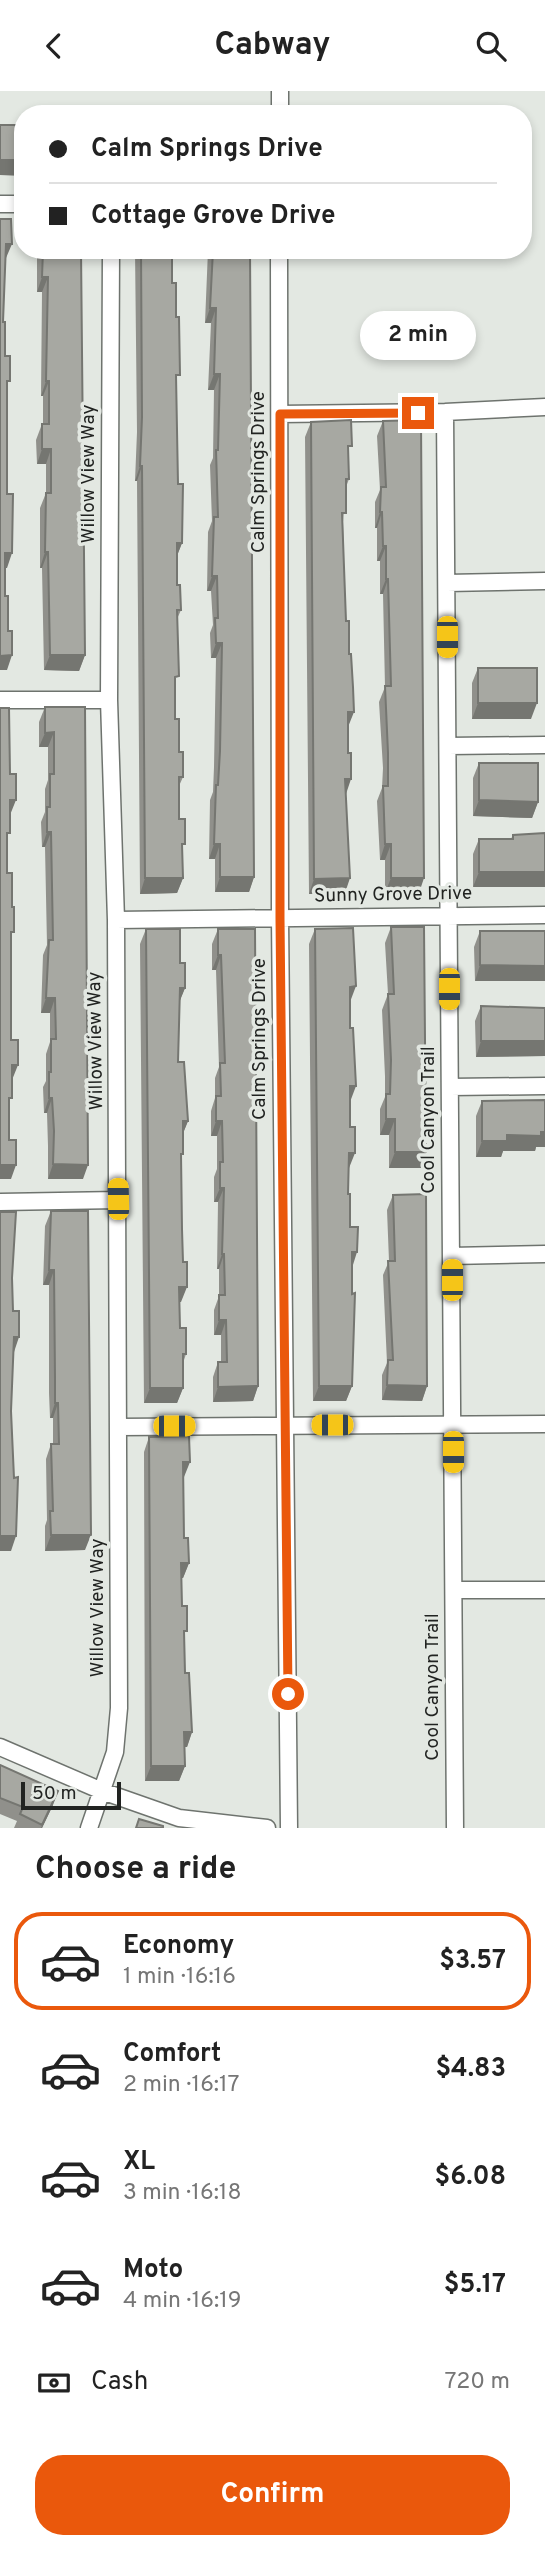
<!DOCTYPE html>
<html lang="en">
<head>
<meta charset="utf-8">
<style>
	body { margin:0; font-family:Overpass,sans-serif; background:#f6f6f6; color:#222; height:100vh; display:flex; flex-direction:column; font-size:26px; white-space:nowrap }
	* { box-sizing:border-box; margin:0 }
	p { font-size:23px; color:#767676 }
	.icon { flex:none; width:38px; height:38px; fill:none; stroke:currentColor; stroke-width:2; stroke-linecap:round; stroke-linejoin:round }
	.map { position:relative; height:1737px; overflow:hidden }
	.drawer { display:flex; flex-direction:column; background:#fff; flex:1 }
	.drawer>* { flex:none }
	.guide { position:absolute; left:14px; top:14px; width:518px; height:154px; border-radius:28px; box-shadow:0 4px 10px #0003; display:grid; align-content:center; height:154px; padding:0 35px; background:#fff }
	.scale { position:absolute; left:21px; bottom:18px; width:100px; box-sizing:border-box; padding-left:7px; border:4px solid #212321; border-top:0; font-size:19px; line-height:24px; white-space:nowrap; color:#212321; -webkit-text-stroke:5px #e3e8e2; paint-order:stroke }
	.end { position:absolute; width:32px; height:32px; margin:-16px; border:9px solid #ea580c; background:#fff; box-shadow:0 0 0 4px #fff }
	.from { border-radius:50% }
	.bubble { position:absolute; height:49px; border-radius:24px; background:#fff; box-shadow:0 4px 10px #0003; font-size:23px; font-weight:700; line-height:49px; text-align:center }
	.car { position:absolute; width:21px; height:42px; margin:-21px -10px; border-radius:9px; box-shadow:0 0 5px 2px #0007; background:linear-gradient(#f5c518 24%,#345 0 40%,#f5c518 0 76%,#345 0 86%,#f5c518 0) }
	.guide b { display:flex; align-items:center; gap:24px; height:66px; font-size:26px }
	.guide b+b { border-top:2px solid #e0e0e0 }
	.guide i { width:18px; height:18px; background:#222 }
	ul { padding:0; list-style:none }
	li { display:flex; align-items:center; gap:21px; height:98px; margin:0 14px 10px; padding:0 21px; border:4px solid transparent; border-radius:28px }
	li div { flex:1 }
	li b { display:block; font-size:26px }
	li em { font-style:normal; font-weight:700 }
	li.current { border-color:#ea580c }
	li>.icon { width:63px; height:63px; stroke-width:1.5 }
	h2 { padding:0 35px; font-size:32px; line-height:84px }
	.pay { display:flex; align-items:center; gap:18px; height:77px; padding:0 35px; font-size:26px }
	.pay p { margin-inline-start:auto }
	.action { display:flex; gap:14px; margin-top:auto; padding:14px 35px }
	.action a { flex:1; height:80px; border-radius:28px; background:#ea580c; color:#fff; font-size:28px; font-weight:700; line-height:80px; text-align:center }
	header { display:flex; justify-content:space-between; align-items:center; height:91px; padding:0 35px; background:#fff; font-size:32px; font-weight:700 }
	.map>svg:first-child { display:block }
	.lines { fill:none; stroke-linecap:round; stroke-linejoin:round }
	.minor-casing { stroke:#6e736e; stroke-width:19 }
	.minor { stroke:#fff; stroke-width:16 }
	.wall { fill:#90908b }
	.shaded-wall { fill:#757671 }
	.building { fill:#a7a8a2; stroke:#757671; stroke-width:2 }
	.route { stroke:#ea580c; stroke-width:9 }
	.labels { text-anchor:middle; dominant-baseline:central; stroke-width:7; stroke-linejoin:round; paint-order:stroke }
	.street-label { font-size:19px; fill:#212321; stroke:#e3e8e2 }
</style>
</head>
<body>
<header><svg class="icon" aria-label="back" viewBox="0 0 24 24"><path d="M15 5l-7 7 7 7"/></svg>Cabway<svg class="icon" aria-label="search" viewBox="0 0 24 24"><circle cx="10" cy="10" r="6"/><path d="M15 15l6 6"/></svg></header>
<div class="map">
<svg width="545" height="1737" viewBox="0 0 545 1737">
	<rect width="100%" height="100%" fill="#e3e8e2"/>
	<g class="lines">
		<defs>
			<path id="minor" d="M280,23V0
				M0,113H23
				M279,159L280,827L289,1737
				M445,321L455,1737
				M280,323L445,321L545,316
				M447,492L545,490
				M0,609H109
				M448,655L545,654
				M116,829L545,824
				M450,996L545,995
				M0,1111L118,1109
				M451,1165L545,1163
				M119,1336L545,1333
				M454,1499H545
				M0,1656L102,1700L179,1727L267,1737
				M89,1737L115,1661L119,1617L116,829L109,609L111,159"/>
		</defs>
		<!-- minor casing -->
		<use href="#minor" class="minor-casing"/>
		<!-- minor -->
		<use href="#minor" class="minor"/>
	</g>
	<!-- wall -->
	<path class="wall" d="M37,159H81L85,564L79,580L44,579L42,477H40V417L46,402V373H37L36,349L42,333H43V305H41L42,201H37Z
		M135,159H178L175,165H172L176,295L178,393L182,452L177,465V494L181,519L177,528L175,596V628L183,686L179,695V728L182,761L183,787L177,802L140,803L137,390H135L137,341Z
		M208,159H250L254,786L249,801H215V768H209L210,709L213,701L214,676L216,567H211L210,542L213,534L211,500H207L208,441L212,430L210,374L213,367L214,299H208L211,232H205Z
		M383,330L419,802H385V769H380L377,710L382,697L383,677L379,611L385,596L383,503H380V470H377V437H375V411L380,399L377,345Z
		M311,331L348,363L349,388L346,396L343,431L348,636L346,703L345,802L309,803L305,346Z
		M478,577L531,628H472V592Z
		M45,616H85L83,1088H48V1055L47,1022H44L43,996L46,990V963L50,951V922H41L43,864L47,854L45,756H42L41,731L45,721V698L48,689V656H39V631Z
		M479,672L538,711L532,727L473,725V687Z
		M545,742L473,796V763L479,748H511L513,744Z
		M391,836L426,1061L421,1077H389V1044H380V1018L385,1006V985L382,919L388,903L385,852Z
		M146,838L180,872L185,897L179,911L178,971L188,1030L183,1042L181,1068V1211H180V1237L186,1263L183,1272V1297L177,1312H144L140,853Z
		M218,838H255L258,1295L253,1310L213,1311V1286L218,1271H221V1244H214V1219L219,1205V1178H217L218,1111H214V1086L217,1078V1045H211V1020L215,1007V987L219,976L216,879H212V853Z
		M315,838L350,910V1011L348,1103L352,1176V1295L346,1310H313L309,853Z
		M480,840H545L475,890L474,856Z
		M481,915L545,917V965L476,966L475,930Z
		M482,1010L536,1056L535,1060H503L501,1066H476V1025Z
		M393,1104L427,1295L422,1310L382,1309V1284L387,1272L383,1184L389,1170L387,1119Z
		M51,1120L85,1459L45,1460V1435L47,1429L46,1368L51,1353H53V1327H50L49,1302V1194H43L45,1135Z
		M149,1346L184,1386H183L184,1447L189,1472L183,1487H182V1515L185,1582L192,1641L187,1656H185V1675L179,1690H145L144,1361Z
		M0,1674L53,1714L42,1737H14L17,1730L0,1723Z"/>
	<!-- shaded-wall -->
	<path class="shaded-wall" d="M0,69H23V85L0,84Z
		M6,153H12L6,167H0Z
		M168,159H178L175,165H166Z
		M42,186H48L42,201H37Z
		M210,217H216L211,232H205Z
		M214,283H220L214,299H208Z
		M46,290H49L43,305H41Z
		M42,358H51L46,373H37Z
		M140,375H142L137,390H135Z
		M380,421H382L377,437H375Z
		M177,452H182L176,467Z
		M383,455H386L380,470H377Z
		M45,461H48L42,477H40Z
		M5,462H12L7,477H0Z
		M212,485H217L211,500H207Z
		M386,488H388L383,503H380Z
		M216,552H222L216,567H211Z
		M12,564L7,579H0V565Z
		M50,564H85L79,580L44,579Z
		M478,612H537L531,628H472Z
		M348,621H354L348,636Z
		M54,641L48,656H39L45,642Z
		M345,688H351L346,703Z
		M10,709H16L10,724Z
		M479,709L538,711L532,727L473,725Z
		M47,741H51L45,756H42Z
		M214,753H220L215,768H209Z
		M385,753H391L385,769H380Z
		M479,781H545V796H473Z
		M220,786H254L249,801H215Z
		M145,787H183L177,802L140,803Z
		M350,787L345,802L309,803L314,788Z
		M391,787H424L419,802H385Z
		M218,864H221L216,879H212Z
		M480,874L545,875V890H475Z
		M356,895L350,911V896Z
		M180,897H185L179,912Z
		M46,907H55L50,922H41Z
		M481,950H545V965L476,966Z
		M12,974H18L12,989Z
		M350,995H356L350,1011Z
		M49,1007H52L47,1022H44Z
		M386,1028H395L389,1044H380Z
		M183,1030H188L182,1045Z
		M216,1030H222L217,1045H211Z
		M541,1041H545V1056H536L535,1060H503L501,1066H476L482,1050L507,1044Z
		M395,1061H426L421,1077H389Z
		M349,1062H355L349,1077H343Z
		M53,1073L88,1074L83,1088H48Z
		M0,1074H16L11,1088H0Z
		M220,1097H224L218,1111H214Z
		M352,1161H357L352,1177Z
		M222,1163H224L219,1178H217Z
		M49,1179H54L49,1194H43Z
		M179,1196H187L181,1211H174Z
		M219,1229H226L221,1244H214Z
		M14,1246H19L14,1261Z
		M387,1294L427,1295L422,1310L382,1309Z
		M258,1295L253,1310L213,1311L218,1296Z
		M319,1295H352L346,1310H313Z
		M150,1297H183L177,1312H144Z
		M55,1312H58L53,1327H50Z
		M183,1371H190L184,1386H178Z
		M51,1444H91L85,1459L45,1460Z
		M0,1445H16L11,1460H0Z
		M181,1472H189L183,1487H176Z
		M184,1641H192L187,1656H179Z
		M151,1675H185L179,1690H145Z
		M58,1700L53,1714L42,1737H41Z"/>
	<!-- building -->
	<path class="building" d="M0,34H23V69H0Z
		M0,128H11L12,153H6L3,231H5V265H10V290H7V403H13L12,462H5V505H8V540H12V564L0,565Z
		M43,159H81L85,564H50L48,461H45L46,402H51V358H42V333H49V290H46L48,186H42Z
		M141,159H172V192H176V226H179L180,284H176L178,393H183L182,452H177V494H180L181,519H177L179,585L175,586V628H179V661H183V686H179V728H185V753H182L183,787H145L142,375H140L142,326Z
		M213,159H250L254,786H220V753H214L216,694H218L220,660L222,552H216L215,527H218L217,485H212L214,426H218L216,359H218L220,283H214L216,217H210Z
		M351,329L352,355H348L349,388H346V422H342L346,530H349V563H351L353,596L354,621H348V662H351V688H345L350,787L314,788L311,331Z
		M421,329L424,787H391V753H385L383,695H388V662L385,595H391L388,488H386V455H383L382,421H380L381,396H386L383,330Z
		M478,577H537V612H478Z
		M45,616H85L88,1074L53,1073L54,1040L52,1007H49V981H51V948H56L55,907H46L49,849H53L51,741H47V716H50V683H54V641L45,642Z
		M0,617H9L10,683H16V709H10V742H7V782H12V816H14V841H11V949H18V974H12V1007H9V1049H16V1074H0Z
		M479,672H538V711L479,709Z
		M545,742V781H479V748H513V744Z
		M391,836H424L426,1061H395V1028H386V1003H390L391,969L388,903H394Z
		M353,837L356,895L350,896V937H353L356,995H350V1036H355V1062H349L348,1103H350V1136H358L357,1161H352V1203L355,1202L352,1295H319L315,838Z
		M146,838H180V872H185V897H180L178,971H184L188,1030H183V1063H181L182,1138L183,1171H187V1196H179L180,1237H186V1263H183V1297H150Z
		M218,838H255L258,1295L218,1296V1271H227L226,1229H219V1204H225L224,1163H222L224,1097H220V1071H223L222,1030H216V1005H221L220,972H225L221,864H218Z
		M480,840H545V875L480,874Z
		M481,915L545,917V950H481Z
		M545,1009V1041H541V1045L507,1044V1050H482V1010Z
		M426,1103L427,1295L387,1294L388,1269H393L388,1170H395L393,1104Z
		M51,1120H88L91,1444H51L50,1420H53L51,1353H59L58,1312H55V1287L54,1179H49Z
		M0,1121H16L12,1187L13,1220H19V1246H14L11,1320L14,1387L18,1386L16,1445H0Z
		M189,1345L190,1371H183L184,1447H188L189,1472H181L182,1515H187V1540H184L185,1582H189L192,1641H184L185,1675H151L149,1346Z
		M0,1674L58,1700L42,1734L20,1723L23,1716L0,1707Z
		M139,1728L163,1735V1737H136Z"/>
	<g class="lines">
		<!-- route -->
		<path class="route" d="M288,1603L280,827V323L418,322"/>
	</g>
	<g class="labels">
		<!-- street labels -->
		<g class="street-label">
			<text transform="translate(259 381) rotate(-90)">Calm Springs Drive</text>
			<text transform="translate(89 383) rotate(-90)">Willow View Way</text>
			<text transform="translate(393 804) rotate(-1)">Sunny Grove Drive</text>
			<text transform="translate(260 948) rotate(-90)">Calm Springs Drive</text>
			<text transform="translate(96 950) rotate(-91)">Willow View Way</text>
			<text transform="translate(429 1029) rotate(-90)">Cool Canyon Trail</text>
			<text transform="translate(98 1517) rotate(-90)">Willow View Way</text>
			<text transform="translate(433 1596) rotate(-90)">Cool Canyon Trail</text>
		</g>
	</g>
</svg>
<div class="scale">50 m</div>
<i class="end from" style="left:288px;top:1603px"></i>
<i class="end" style="left:418px;top:322px"></i>
<div class="bubble" style="left:360px;top:220px;width:116px">2 min</div>
<i class="car" style="left:447px;top:546px;rotate:180deg"></i>
<i class="car" style="left:449px;top:898px;rotate:180deg"></i>
<i class="car" style="left:118px;top:1108px;rotate:359deg"></i>
<i class="car" style="left:452px;top:1189px;rotate:0deg"></i>
<i class="car" style="left:332px;top:1334px;rotate:270deg"></i>
<i class="car" style="left:174px;top:1335px;rotate:90deg"></i>
<i class="car" style="left:453px;top:1361px;rotate:180deg"></i>
<div class="guide">
<b><i class="from"></i>Calm Springs Drive</b>
<b><i></i>Cottage Grove Drive</b>
</div>
</div>
<section class="drawer">
<h2>Choose a ride</h2>
<ul>
<li class="current"><svg class="icon" aria-label="car" viewBox="0 0 24 24"><path d="M5 17H2v-5l4-1 3-4h7l3 4 3 1v5h-3M9 17h6M6 11h13"/><circle cx="7" cy="17" r="2"/><circle cx="17" cy="17" r="2"/></svg><div><b>Economy</b><p>1 min · 16:16</p></div><em>$3.57</em></li>
<li><svg class="icon" aria-label="car" viewBox="0 0 24 24"><path d="M5 17H2v-5l4-1 3-4h7l3 4 3 1v5h-3M9 17h6M6 11h13"/><circle cx="7" cy="17" r="2"/><circle cx="17" cy="17" r="2"/></svg><div><b>Comfort</b><p>2 min · 16:17</p></div><em>$4.83</em></li>
<li><svg class="icon" aria-label="car" viewBox="0 0 24 24"><path d="M5 17H2v-5l4-1 3-4h7l3 4 3 1v5h-3M9 17h6M6 11h13"/><circle cx="7" cy="17" r="2"/><circle cx="17" cy="17" r="2"/></svg><div><b>XL</b><p>3 min · 16:18</p></div><em>$6.08</em></li>
<li><svg class="icon" aria-label="car" viewBox="0 0 24 24"><path d="M5 17H2v-5l4-1 3-4h7l3 4 3 1v5h-3M9 17h6M6 11h13"/><circle cx="7" cy="17" r="2"/><circle cx="17" cy="17" r="2"/></svg><div><b>Moto</b><p>4 min · 16:19</p></div><em>$5.17</em></li>
</ul>
<div class="pay"><svg class="icon" aria-label="cash" viewBox="0 0 24 24"><path d="M3 7h18v10H3z"/><circle cx="12" cy="12" r="2"/></svg>Cash<p>720 m</p></div>
<div class="action"><a>Confirm</a></div>
</section>
</body>
</html>
